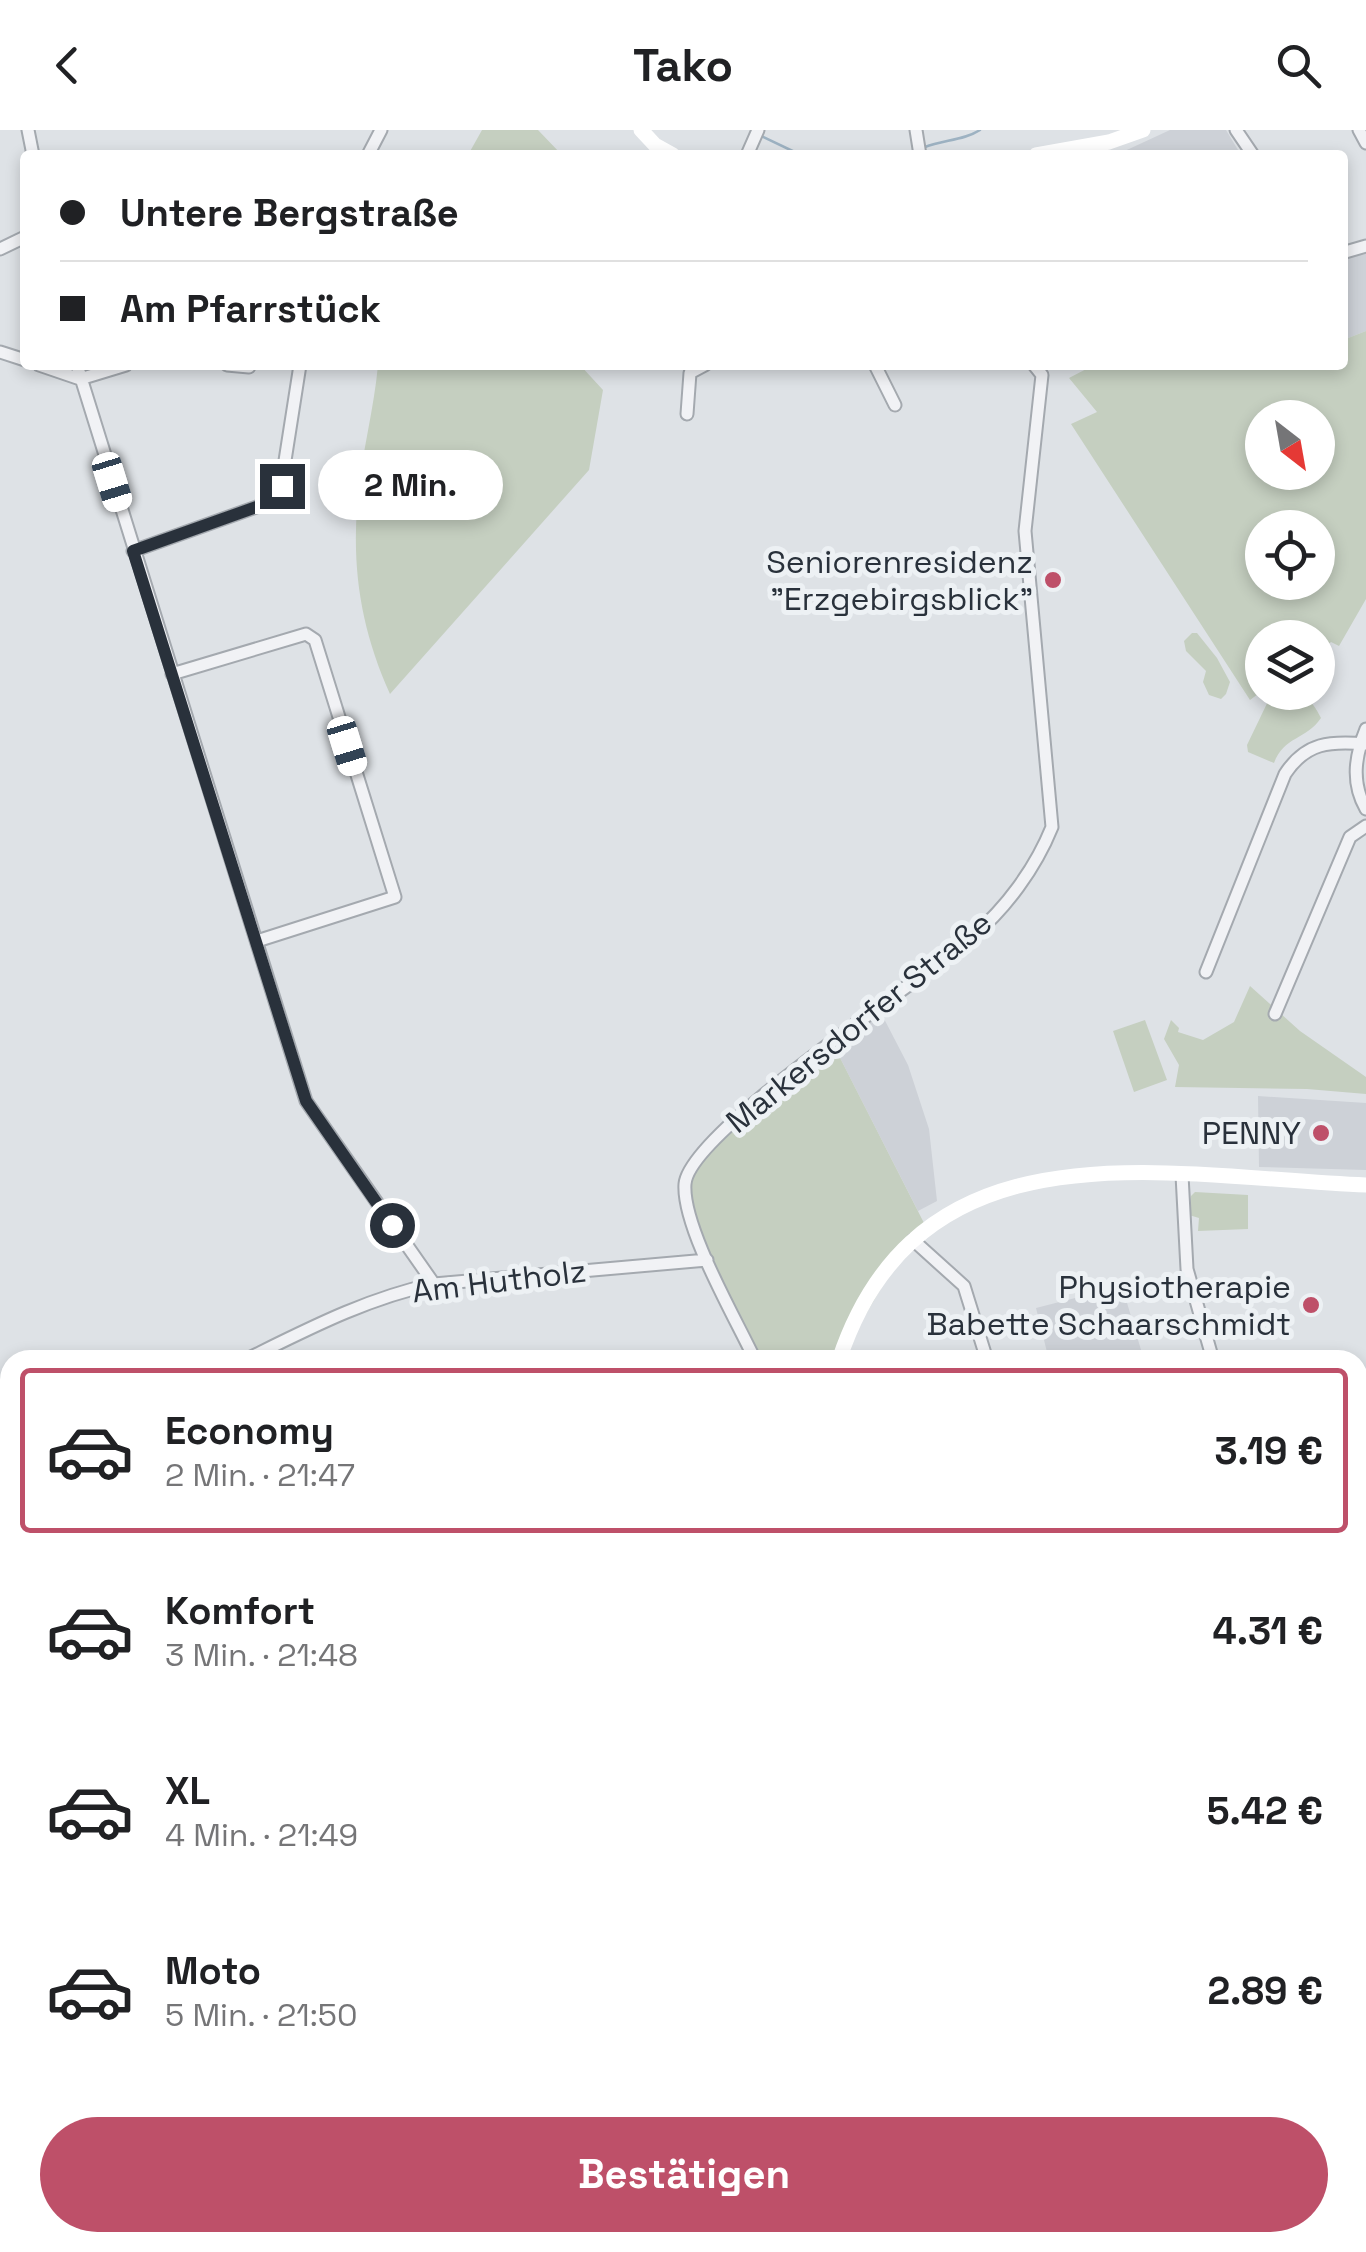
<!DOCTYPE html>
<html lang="de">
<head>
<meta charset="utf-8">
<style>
	body { margin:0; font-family:"Space Grotesk",sans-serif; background:#f2f2f2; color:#202124; height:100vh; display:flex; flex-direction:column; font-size:38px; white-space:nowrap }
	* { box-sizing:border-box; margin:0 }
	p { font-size:32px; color:#757577 }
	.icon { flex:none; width:55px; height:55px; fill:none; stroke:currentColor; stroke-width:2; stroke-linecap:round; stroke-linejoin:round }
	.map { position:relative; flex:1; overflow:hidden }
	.drawer { position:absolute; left:0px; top:1220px; width:1368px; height:902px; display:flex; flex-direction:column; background:#fff; border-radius:30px 30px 0 0; box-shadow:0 5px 15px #0003 }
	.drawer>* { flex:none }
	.hud { position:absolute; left:20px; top:20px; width:1328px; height:220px; border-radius:10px; box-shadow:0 5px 15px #0003; display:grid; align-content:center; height:220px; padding:0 40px; background:#fff }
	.needle { width:65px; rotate:149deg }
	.fabs { position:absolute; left:1245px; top:270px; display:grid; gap:20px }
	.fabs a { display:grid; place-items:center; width:90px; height:90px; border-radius:50%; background:#fff; box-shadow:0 5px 15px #0003; font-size:50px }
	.end { position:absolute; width:45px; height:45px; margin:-22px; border:12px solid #29313b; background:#fff; box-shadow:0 0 0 5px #fff }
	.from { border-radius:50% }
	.bubble { position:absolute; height:70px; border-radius:35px; background:#fff; box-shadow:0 5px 15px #0003; font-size:32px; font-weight:800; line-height:70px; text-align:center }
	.car { position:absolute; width:30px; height:60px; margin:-30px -15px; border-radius:12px; box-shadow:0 0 8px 2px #0007; background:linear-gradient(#fff 24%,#345 0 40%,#fff 0 76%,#345 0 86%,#fff 0) }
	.hud b { display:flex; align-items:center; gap:35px; height:95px; font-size:38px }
	.hud b+b { border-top:2px solid #e0e0e0 }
	.hud i { width:25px; height:25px; background:#202124 }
	ul { padding:18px 0 0; list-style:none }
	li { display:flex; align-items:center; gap:30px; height:165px; margin:0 20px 15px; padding:0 20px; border:5px solid transparent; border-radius:10px }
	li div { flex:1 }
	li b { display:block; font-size:38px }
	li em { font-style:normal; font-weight:800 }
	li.current { border-color:#be5069 }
	li>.icon { width:90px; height:90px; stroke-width:1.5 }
	.primary-button { display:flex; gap:20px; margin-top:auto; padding:20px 40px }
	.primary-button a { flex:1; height:115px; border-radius:60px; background:#be5069; color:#fff; font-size:40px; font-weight:800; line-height:115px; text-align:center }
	header { display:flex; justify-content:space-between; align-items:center; height:130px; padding:0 40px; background:#fff; font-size:45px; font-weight:800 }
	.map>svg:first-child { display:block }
	.built { fill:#cdd1d7 }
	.green { fill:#c5cfc0; fill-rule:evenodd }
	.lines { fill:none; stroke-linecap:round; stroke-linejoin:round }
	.stream { stroke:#9db2c2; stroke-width:2.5 }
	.street-casing { stroke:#a4a9af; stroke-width:15 }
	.street { stroke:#f1f2f5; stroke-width:11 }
	.secondary { stroke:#fff; stroke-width:15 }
	.route { stroke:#29313b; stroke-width:12 }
	.poi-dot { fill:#be5069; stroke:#edf1f4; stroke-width:4 }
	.labels { text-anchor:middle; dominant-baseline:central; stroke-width:10; stroke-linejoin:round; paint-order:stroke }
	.poi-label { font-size:32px; fill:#29313b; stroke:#edf1f4; text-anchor:end }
	.street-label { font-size:32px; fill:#29313b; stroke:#edf1f4 }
</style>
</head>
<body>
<header><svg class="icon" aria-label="back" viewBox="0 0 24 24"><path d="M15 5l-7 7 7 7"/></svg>Tako<svg class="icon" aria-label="search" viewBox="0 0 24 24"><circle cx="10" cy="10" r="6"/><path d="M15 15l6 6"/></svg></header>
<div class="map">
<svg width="1366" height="2122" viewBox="0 0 1366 2122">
	<rect width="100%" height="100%" fill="#dee2e6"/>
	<!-- built -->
	<path class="built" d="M1170,0H1226L1241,25H1116Z
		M1366,122V201L1343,210L1342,130Z
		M880,881L908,935L929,999L937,1071L918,1081L834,916Z
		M1258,966L1366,973V1040L1259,1037Z
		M1122,1156L1144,1230H1049L1036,1178Z
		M0,1785L10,1786V2040L0,2034Z"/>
	<!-- green -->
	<path class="green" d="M482,0H538L562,25H468Z
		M1366,201V469L1339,516L1331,512L1318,523V508H1262V561L1250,570L1071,294L1097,282L1069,248L1094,235H1342L1343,210ZM1262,288H1318V342H1262ZM1262,398H1318V452H1262Z
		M378,235H580L603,260L589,340L390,564C361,499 351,438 358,366C362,322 374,279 378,235Z
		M1192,503H1197L1217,528L1230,552L1226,564L1221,569L1209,565L1203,552L1206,541L1186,521L1184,511Z
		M1272,563C1298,562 1309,563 1321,588C1306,610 1284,606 1274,633L1248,622L1247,615Z
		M1250,856L1300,901L1366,947V964L1307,959L1175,957L1179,935L1164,909L1171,890L1179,898L1178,902L1203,910L1234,892Z
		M1145,890L1167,950L1134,962L1113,901Z
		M834,916L926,1097L910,1109L839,1230H761C732,1172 687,1108 692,1042L739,991Z
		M1195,1062L1248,1065V1099L1198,1101L1199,1088L1189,1085L1191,1066Z
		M10,1456V1773H0V1461Z
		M1366,1899V2024L1358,2031V1904Z
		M411,2112L546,2113L556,2122H404Z
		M134,2113H324L316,2122H144Z
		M967,2113H1140L1143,2122H948Z"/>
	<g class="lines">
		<!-- stream -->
		<path class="stream" d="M761,6L801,25
			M925,17C943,10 965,10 980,0
			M0,1691L7,1689L10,1683"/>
		<defs>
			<path id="street" d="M28,0L33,25
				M916,0L920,25
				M1236,0L1253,25
				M1359,0L1366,13
				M368,25L381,0
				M747,25L758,0
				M0,119L25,107
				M1342,123L1366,116
				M0,222L25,230
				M39,235L80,249
				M77,235L306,971L434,1154
				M227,235L249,237
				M875,235L895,275
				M80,249L126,235
				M687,284L690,243L705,235
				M133,421L276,370L281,356L300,235
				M172,544L306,504L315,510L395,767L257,811
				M1366,599C1355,626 1351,653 1366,679
				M1206,842L1285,644C1306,612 1330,611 1366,614
				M1275,884L1350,707L1366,696
				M1182,1045L1187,1139L1213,1230
				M913,1110L964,1156L987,1230
				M245,1230C306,1200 367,1168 434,1154L707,1130
				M755,1230C736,1189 682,1097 685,1054C689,1002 924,849 972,807C1006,778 1035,739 1052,697L1025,401L1042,245L1034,235
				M0,1354L10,1349
				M1358,1705L1366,1736
				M1358,1759L1366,1756
				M1358,1897L1366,1892
				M561,2112L571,2122
				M770,2112L780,2122
				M1293,2112L1299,2122
				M671,2122L681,2112
				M922,2122L944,2112"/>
		</defs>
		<!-- street casing -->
		<use href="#street" class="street-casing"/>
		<!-- street -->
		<use href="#street" class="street"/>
		<!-- secondary -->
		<path class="secondary" d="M641,0L655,15L673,25
			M1036,25L1109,12L1143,0
			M839,1230C920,986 1166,1047 1366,1055
			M0,2058L10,2064
			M84,2112L95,2122
			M381,2122L388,2112"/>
	</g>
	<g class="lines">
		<!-- route -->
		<path class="route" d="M282,356L276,370L133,421L306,971L392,1095"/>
	</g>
	<!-- markers -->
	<g class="poi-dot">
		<circle cx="1053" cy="450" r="10"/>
		<circle cx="1321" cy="1003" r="10"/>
		<circle cx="1311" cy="1175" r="10"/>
	</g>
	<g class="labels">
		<!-- poi labels -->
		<g class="poi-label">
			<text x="1033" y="432">Seniorenresidenz<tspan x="1033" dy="37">"Erzgebirgsblick"</tspan></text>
			<text x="1301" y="1003">PENNY</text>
			<text x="1291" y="1157">Physiotherapie<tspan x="1291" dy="37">Babette Schaarschmidt</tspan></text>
		</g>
		<!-- street labels -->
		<g class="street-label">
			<text transform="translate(859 892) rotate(-39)">Markersdorfer Straße</text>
			<text transform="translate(499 1151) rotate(-7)">Am Hutholz</text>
		</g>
	</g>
</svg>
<div class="fabs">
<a><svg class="needle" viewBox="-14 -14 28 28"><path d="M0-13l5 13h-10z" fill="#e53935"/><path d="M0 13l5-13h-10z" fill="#757577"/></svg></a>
<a><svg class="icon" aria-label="locate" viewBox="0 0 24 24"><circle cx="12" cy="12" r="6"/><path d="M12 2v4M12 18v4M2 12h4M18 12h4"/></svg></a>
<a><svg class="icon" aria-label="layers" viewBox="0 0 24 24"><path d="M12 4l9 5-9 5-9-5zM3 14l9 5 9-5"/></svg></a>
</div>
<i class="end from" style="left:392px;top:1095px"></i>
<i class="end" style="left:282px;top:356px"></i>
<div class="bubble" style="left:318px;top:320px;width:185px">2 Min.</div>
<i class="car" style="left:112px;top:352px;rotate:163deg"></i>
<i class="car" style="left:347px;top:616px;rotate:163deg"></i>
<div class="hud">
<b><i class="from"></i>Untere Bergstraße</b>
<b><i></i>Am Pfarrstück</b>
</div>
<section class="drawer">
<ul>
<li class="current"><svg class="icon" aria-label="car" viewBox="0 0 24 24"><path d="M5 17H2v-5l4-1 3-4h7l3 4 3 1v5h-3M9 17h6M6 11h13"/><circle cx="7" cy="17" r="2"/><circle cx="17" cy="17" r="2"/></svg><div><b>Economy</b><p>2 Min. · 21:47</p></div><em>3.19 €</em></li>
<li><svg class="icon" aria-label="car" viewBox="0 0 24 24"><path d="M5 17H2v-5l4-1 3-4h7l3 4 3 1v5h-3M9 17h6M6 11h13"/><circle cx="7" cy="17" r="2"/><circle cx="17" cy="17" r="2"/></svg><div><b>Komfort</b><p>3 Min. · 21:48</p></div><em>4.31 €</em></li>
<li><svg class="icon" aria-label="car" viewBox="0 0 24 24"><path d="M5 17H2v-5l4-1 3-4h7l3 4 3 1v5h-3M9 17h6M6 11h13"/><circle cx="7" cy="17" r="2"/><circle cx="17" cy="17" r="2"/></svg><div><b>XL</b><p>4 Min. · 21:49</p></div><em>5.42 €</em></li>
<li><svg class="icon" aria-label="car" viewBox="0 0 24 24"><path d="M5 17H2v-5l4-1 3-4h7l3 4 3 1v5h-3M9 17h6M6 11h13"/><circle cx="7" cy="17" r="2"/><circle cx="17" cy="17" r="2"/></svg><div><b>Moto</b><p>5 Min. · 21:50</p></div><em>2.89 €</em></li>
</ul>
<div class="primary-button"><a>Bestätigen</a></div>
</section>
</div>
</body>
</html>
